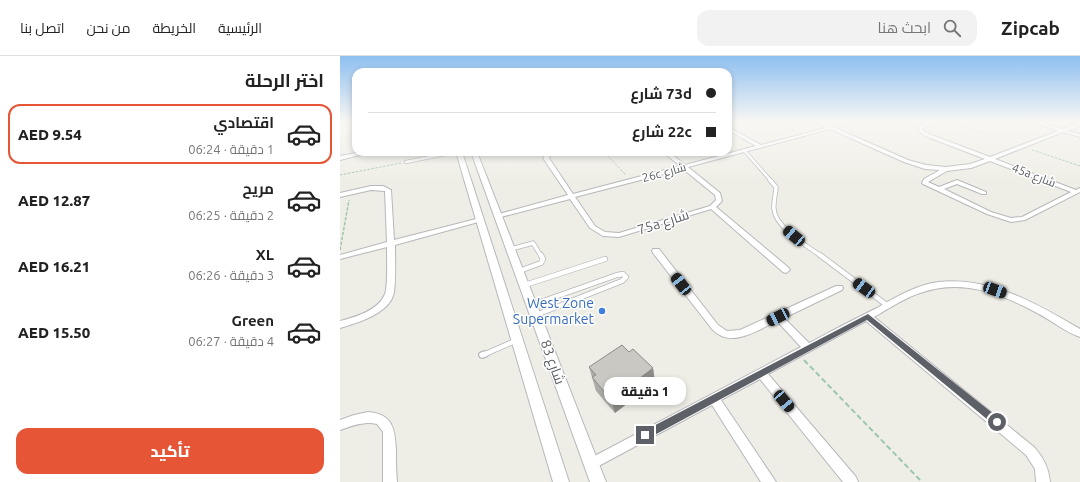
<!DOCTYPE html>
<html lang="ar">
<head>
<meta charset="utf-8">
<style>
	body { margin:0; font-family:Ubuntu,Cairo,sans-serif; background:#f2f2f2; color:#222; direction:rtl; height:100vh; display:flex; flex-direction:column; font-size:15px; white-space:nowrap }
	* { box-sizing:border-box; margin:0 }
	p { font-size:13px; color:#767676 }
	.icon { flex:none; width:22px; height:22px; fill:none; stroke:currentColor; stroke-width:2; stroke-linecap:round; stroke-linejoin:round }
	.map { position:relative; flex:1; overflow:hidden; direction:ltr }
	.side { display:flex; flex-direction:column; background:#fff; width:340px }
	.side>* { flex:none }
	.hud { position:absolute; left:12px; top:12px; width:380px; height:88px; border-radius:12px; box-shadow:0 2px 6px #0003; direction:rtl; display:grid; align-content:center; height:88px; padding:0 16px; background:#fff }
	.end { position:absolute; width:18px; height:18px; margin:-9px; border:5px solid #5d6066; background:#fff; box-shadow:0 0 0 2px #fff }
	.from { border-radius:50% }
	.bubble { position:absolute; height:28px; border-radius:12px; background:#fff; box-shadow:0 2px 6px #0003; font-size:13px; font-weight:800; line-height:28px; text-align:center; direction:rtl }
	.car { position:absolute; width:12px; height:24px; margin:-12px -6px; border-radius:5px; box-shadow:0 0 3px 1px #0007; background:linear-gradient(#222 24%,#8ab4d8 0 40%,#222 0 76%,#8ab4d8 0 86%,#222 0) }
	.hud b { display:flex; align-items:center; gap:14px; height:38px; font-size:15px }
	.hud b+b { border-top:1px solid #e0e0e0 }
	.hud i { width:10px; height:10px; background:#222 }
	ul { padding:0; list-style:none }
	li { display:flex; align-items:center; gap:12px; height:60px; margin:0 8px 6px; padding:0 8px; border:2px solid transparent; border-radius:12px }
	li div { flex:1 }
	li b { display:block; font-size:15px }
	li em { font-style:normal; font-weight:800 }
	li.on { border-color:#e65535 }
	li>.icon { width:36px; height:36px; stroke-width:1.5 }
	h2 { padding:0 16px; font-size:18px; line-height:48px }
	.action { display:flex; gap:8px; margin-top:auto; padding:8px 16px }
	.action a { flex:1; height:46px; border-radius:12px; background:#e65535; color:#fff; font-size:16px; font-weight:800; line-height:46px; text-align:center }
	header { display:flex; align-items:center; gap:24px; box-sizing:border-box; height:56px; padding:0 20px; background:#fff; border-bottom:1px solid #e0e0e0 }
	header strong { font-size:19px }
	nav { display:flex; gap:22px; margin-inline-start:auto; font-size:14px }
	.search { width:280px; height:36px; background:#f2f2f2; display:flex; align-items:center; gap:10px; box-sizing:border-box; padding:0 14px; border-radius:12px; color:#767676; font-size:15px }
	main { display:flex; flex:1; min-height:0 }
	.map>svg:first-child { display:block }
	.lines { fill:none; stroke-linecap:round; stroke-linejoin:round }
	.service-far3-casing { stroke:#b6b7bc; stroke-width:4 }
	.service-far2-casing { stroke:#b6b7bc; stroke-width:5 }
	.service-far1-casing { stroke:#b6b7bc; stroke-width:6 }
	.service-casing { stroke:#b6b7bc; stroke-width:8 }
	.minor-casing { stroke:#b6b7bc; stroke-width:2 }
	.tertiary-casing { stroke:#b6b7bc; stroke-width:2 }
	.path-far2 { stroke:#9cc7ad; stroke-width:1; stroke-dasharray:2.5 1.5; stroke-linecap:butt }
	.path-far1 { stroke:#9cc7ad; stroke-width:1.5; stroke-dasharray:3.5 1.5; stroke-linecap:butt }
	.path { stroke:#9cc7ad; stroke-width:2; stroke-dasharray:5.5 3; stroke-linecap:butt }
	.service-far3 { stroke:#fff; stroke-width:2.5 }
	.service-far2 { stroke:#fff; stroke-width:3.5 }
	.service-far1 { stroke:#fff; stroke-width:4.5 }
	.service { stroke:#fff; stroke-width:5.5 }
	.minor { fill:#fff; fill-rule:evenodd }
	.tertiary { fill:#fff; fill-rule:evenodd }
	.wall { fill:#aeaca8 }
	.shaded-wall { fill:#8d8c88 }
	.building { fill:#cac8c3; stroke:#8d8c88 }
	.route { fill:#5d6066 }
	.shop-dot { fill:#3f7fe0; stroke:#fff; stroke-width:1.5 }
	.labels { text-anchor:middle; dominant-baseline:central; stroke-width:3; stroke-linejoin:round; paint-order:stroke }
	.far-street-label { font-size:12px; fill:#5d6066; stroke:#fff }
	.street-label { font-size:14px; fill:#5d6066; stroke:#fff }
	.shop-label { font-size:14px; fill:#366cbe; stroke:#fff; text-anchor:end }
</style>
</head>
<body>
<header>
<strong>Zipcab</strong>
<div class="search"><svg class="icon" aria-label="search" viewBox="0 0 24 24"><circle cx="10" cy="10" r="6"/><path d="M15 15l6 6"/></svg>ابحث هنا</div>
<nav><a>الرئيسية</a><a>الخريطة</a><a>من نحن</a><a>اتصل بنا</a></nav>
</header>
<main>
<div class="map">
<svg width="740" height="426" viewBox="0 0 740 426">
	<rect width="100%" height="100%" fill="#efeee6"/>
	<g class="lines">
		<defs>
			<path id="service-far3" d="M404,94L431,125
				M66,106L115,96"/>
			<path id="service-far2" d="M430,124L436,131C436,138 433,146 434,153C435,171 467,190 481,200
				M171,193L193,187L201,200"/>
			<path id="service-far1" d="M480,199L548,250
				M179,215L201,207L203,203L201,199
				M185,229L265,203
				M192,249L277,219L283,218L286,221L282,225L196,259
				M143,299L177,284"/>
			<path id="service" d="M142,299L145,298"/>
			<path id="minor" d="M475,66H482L568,104L586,109L606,111L630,108L645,103L585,80L578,74L579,70L590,66H598L583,72L582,74L589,78L650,101L718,75L693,66H701L723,73L740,67V70L727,75L740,78V81L723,76L655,103L736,134L740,132V136L685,164L671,166L647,158L583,128L582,127L584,123L600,114L585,113L564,106L490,73L348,111L380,137L382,145L376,151L449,212L450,214L446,217L443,216L371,153L279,181L263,180L250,172L230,143L157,162L154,160L155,159L228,139L203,102L206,96H212L209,102L233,138L340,110L323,96H329L345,109L416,90L388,74V71L421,89L486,72ZM650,105L731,136L682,161L671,162L651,156L604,133L617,128L642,138H646V136L617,124L599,131L588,126L607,115L631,112ZM343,113L375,139L376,144L370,150L279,177L265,176L255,170L235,141Z
				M21,96H32L0,104V100Z
				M31,130H43L51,134L54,184L140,162L143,164L142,165L55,189C55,204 56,221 54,236C51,257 17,267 0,272V265C15,261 38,255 45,238C48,231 47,201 47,191L0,203V199L47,186L45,135L31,134L0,141V137Z
				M313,193H319L378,269L387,275L400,274L496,230H502L503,232L502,234L444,262L469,287C492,275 514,263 537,252C556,241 576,229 598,226C650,220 697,248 740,273V281C725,276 711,264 697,257C660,237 621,222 580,237C564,242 548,253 534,261L694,391C703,401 709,412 710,426H696L695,413L686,399L526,265L428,318L516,421L518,426H503L420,323L381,344L436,426H421L372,349L255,412L251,414L247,412L245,408L247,404L461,291L437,265C416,275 391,293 372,273L313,197L312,195Z
				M28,356C53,358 55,373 56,394C56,405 56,415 57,426H43V376L37,368C24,365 12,370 0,374V364L14,359Z"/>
			<path id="tertiary" d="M116,96H122L229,426H213Z
				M131,96H137L266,426H250Z"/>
		</defs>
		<!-- service-far3 casing -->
		<use href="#service-far3" class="service-far3-casing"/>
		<!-- service-far2 casing -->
		<use href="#service-far2" class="service-far2-casing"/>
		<!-- service-far1 casing -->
		<use href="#service-far1" class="service-far1-casing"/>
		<!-- service casing -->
		<use href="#service" class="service-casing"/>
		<!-- minor casing -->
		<use href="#minor" class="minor-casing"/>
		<!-- tertiary casing -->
		<use href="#tertiary" class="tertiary-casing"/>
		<!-- path-far2 -->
		<path class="path-far2" d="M438,66L455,75
			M611,66L644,77
			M507,72L509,71L507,70L520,66
			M692,94L740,110
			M264,96L286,119
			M0,119L61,107"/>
		<!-- path-far1 -->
		<path class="path-far1" d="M0,194L9,144"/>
		<!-- path -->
		<path class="path" d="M464,304L582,426"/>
		<!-- service-far3 -->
		<use href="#service-far3" class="service-far3"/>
		<!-- service-far2 -->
		<use href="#service-far2" class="service-far2"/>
		<!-- service-far1 -->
		<use href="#service-far1" class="service-far1"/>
		<!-- service -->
		<use href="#service" class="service"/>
		<!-- minor -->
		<use href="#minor" class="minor"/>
		<!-- tertiary -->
		<use href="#tertiary" class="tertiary"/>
	</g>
	<!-- wall -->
	<path class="wall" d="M289,296L313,312L315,326L275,357L256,335L249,311Z"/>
	<!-- shaded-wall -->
	<path class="shaded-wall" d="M313,312L315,326L275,357L271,344Z"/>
	<!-- building -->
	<path class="building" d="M282,289L289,296L293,293L313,312L271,344L252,321L256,319L249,311Z"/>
	<!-- sky -->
	<linearGradient id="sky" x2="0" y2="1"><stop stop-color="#8ebff0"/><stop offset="0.52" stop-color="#f8f7f4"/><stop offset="1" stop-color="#f8f7f4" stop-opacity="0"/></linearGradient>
	<rect width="740" height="126" fill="url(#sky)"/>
	<!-- route -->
	<path class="route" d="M528,258L660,363L662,366L660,369L657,371L654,369L527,264L309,382L305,384L302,382L300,379L302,376Z"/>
	<!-- markers -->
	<circle class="shop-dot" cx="262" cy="255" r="4"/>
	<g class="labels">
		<!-- far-street labels -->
		<g class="far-street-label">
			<text transform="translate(324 116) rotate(-15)">26c شارع</text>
			<text transform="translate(694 119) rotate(21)">45a شارع</text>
		</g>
		<!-- street labels -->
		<g class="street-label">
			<text transform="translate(323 166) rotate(-18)">75a شارع</text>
			<text transform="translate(213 306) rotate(70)">شارع 83</text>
		</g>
		<!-- shop labels -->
		<g class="shop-label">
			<text x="254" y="247">West Zone<tspan x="254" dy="16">Supermarket</tspan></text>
		</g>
	</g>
</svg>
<i class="end from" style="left:657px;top:366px"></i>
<i class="end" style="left:305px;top:379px"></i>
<div class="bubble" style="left:264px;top:321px;width:82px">1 دقيقة</div>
<i class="car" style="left:454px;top:180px;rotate:310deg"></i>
<i class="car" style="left:341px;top:228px;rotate:322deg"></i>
<i class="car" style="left:524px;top:232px;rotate:306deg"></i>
<i class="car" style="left:655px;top:234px;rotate:110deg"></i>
<i class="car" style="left:438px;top:261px;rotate:244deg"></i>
<i class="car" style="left:444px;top:345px;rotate:140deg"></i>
<div class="hud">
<b><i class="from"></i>73d شارع</b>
<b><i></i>22c شارع</b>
</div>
</div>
<section class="side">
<h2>اختر الرحلة</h2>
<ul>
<li class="on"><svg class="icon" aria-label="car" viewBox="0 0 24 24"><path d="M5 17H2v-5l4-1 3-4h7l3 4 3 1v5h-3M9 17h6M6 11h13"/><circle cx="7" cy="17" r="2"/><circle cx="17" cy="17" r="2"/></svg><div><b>اقتصادي</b><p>1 دقيقة · 06:24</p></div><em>AED 9.54</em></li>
<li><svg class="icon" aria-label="car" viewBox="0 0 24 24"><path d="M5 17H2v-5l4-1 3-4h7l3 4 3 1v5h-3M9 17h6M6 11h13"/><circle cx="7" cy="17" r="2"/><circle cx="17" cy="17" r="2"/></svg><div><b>مريح</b><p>2 دقيقة · 06:25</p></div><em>AED 12.87</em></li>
<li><svg class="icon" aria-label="car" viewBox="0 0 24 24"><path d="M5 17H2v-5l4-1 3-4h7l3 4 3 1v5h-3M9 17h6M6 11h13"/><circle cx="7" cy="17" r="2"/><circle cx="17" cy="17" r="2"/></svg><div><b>XL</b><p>3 دقيقة · 06:26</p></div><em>AED 16.21</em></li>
<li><svg class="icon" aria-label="car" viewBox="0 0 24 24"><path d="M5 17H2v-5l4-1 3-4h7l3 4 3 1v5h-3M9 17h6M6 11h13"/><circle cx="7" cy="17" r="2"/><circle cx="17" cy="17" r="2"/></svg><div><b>Green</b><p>4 دقيقة · 06:27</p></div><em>AED 15.50</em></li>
</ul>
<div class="action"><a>تأكيد</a></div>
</section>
</main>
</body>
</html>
